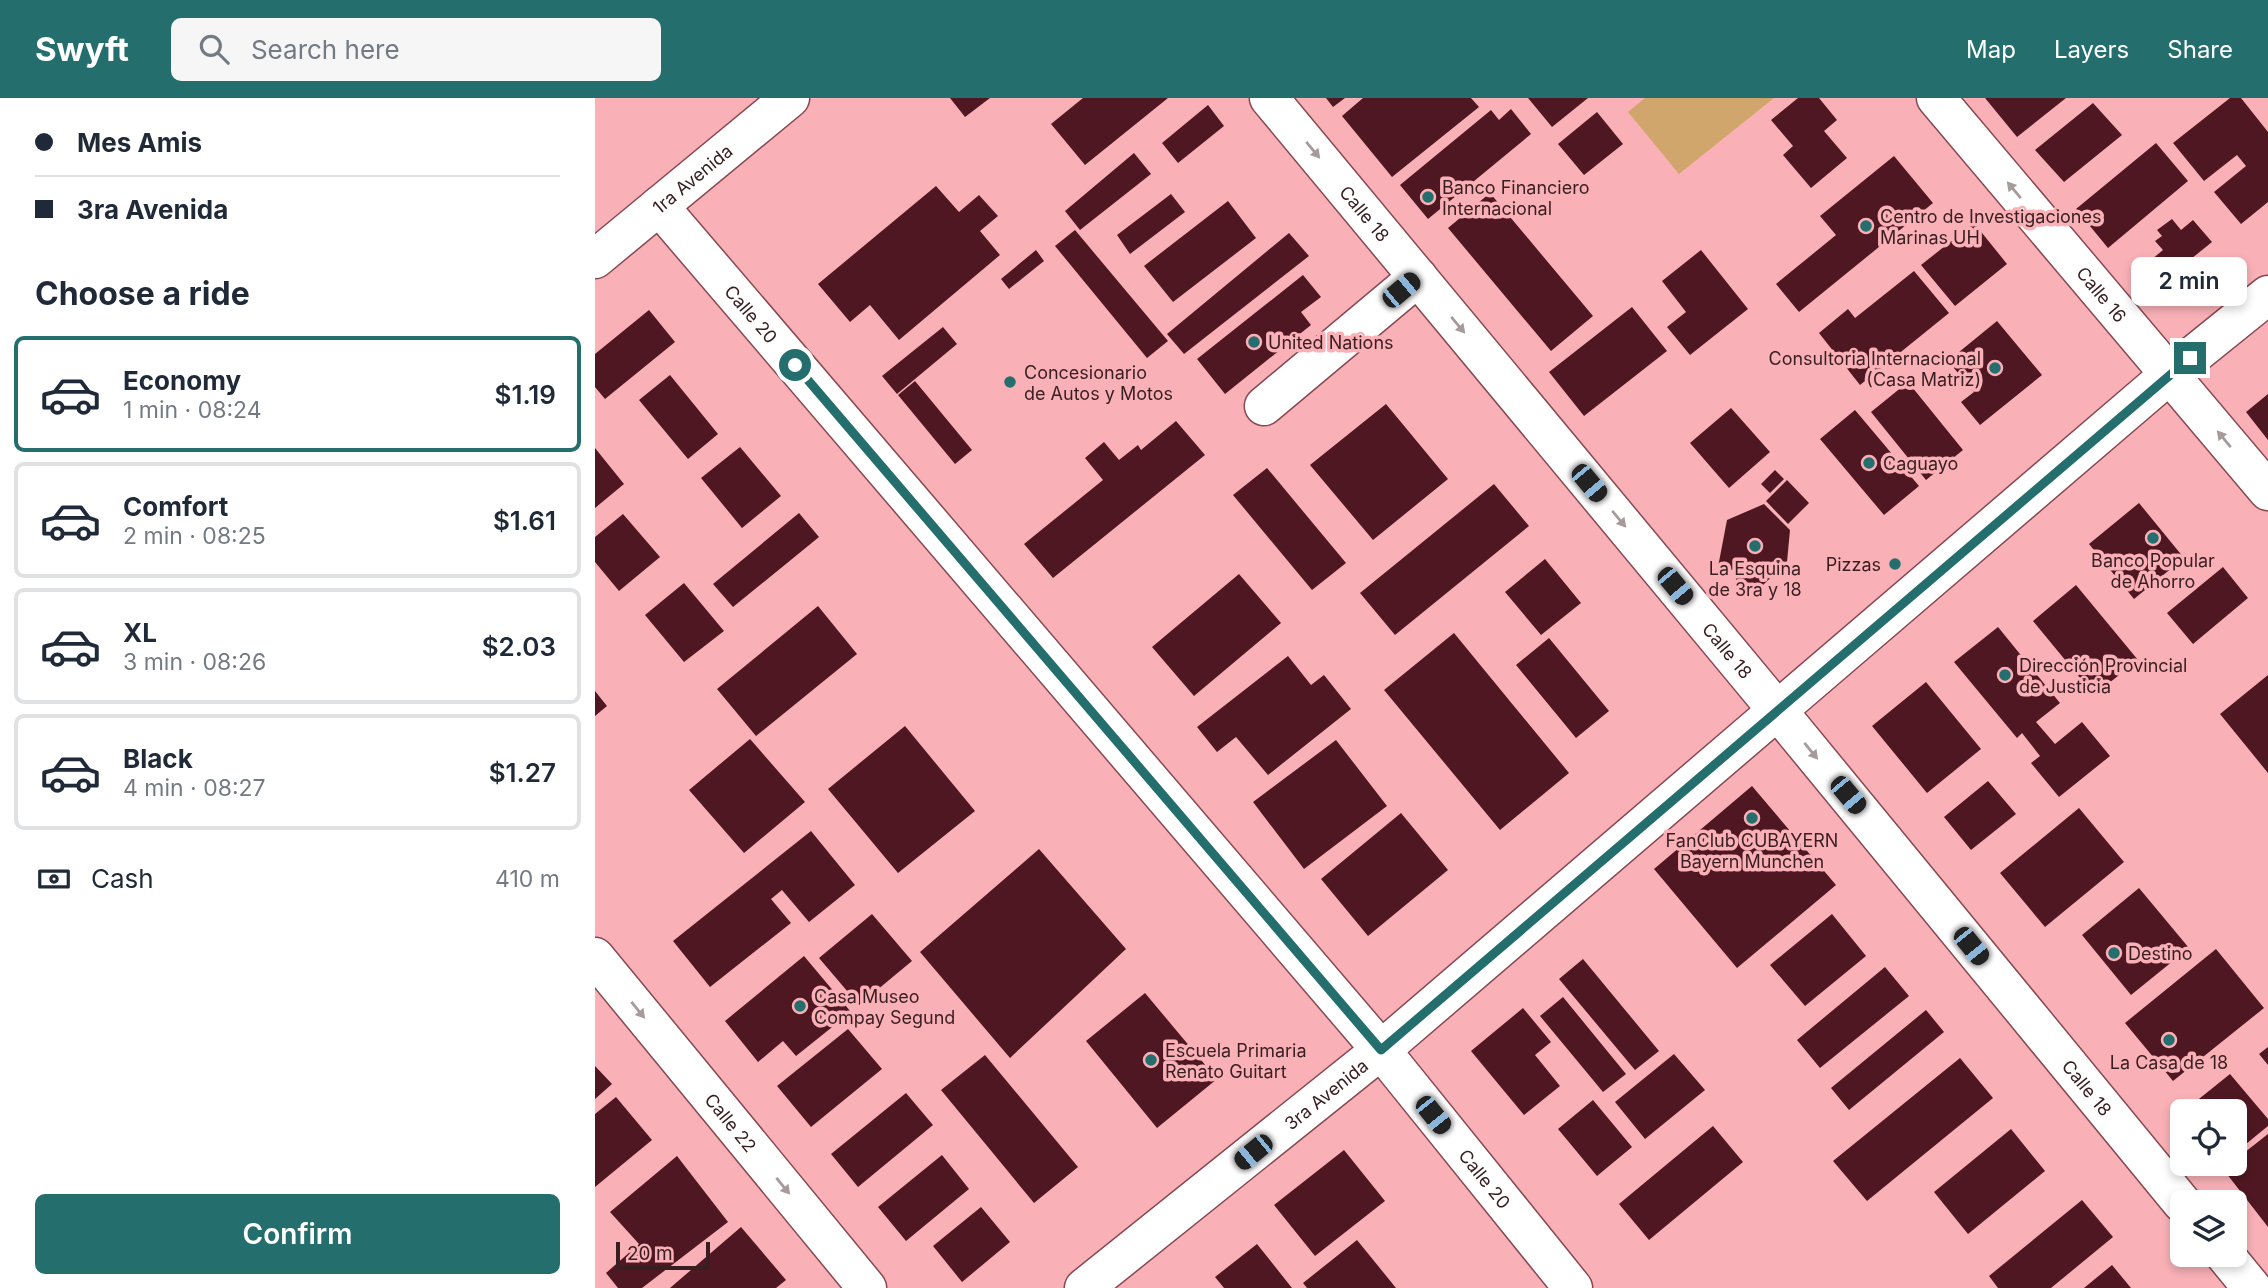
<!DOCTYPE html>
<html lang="en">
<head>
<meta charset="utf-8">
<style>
	body { margin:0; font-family:Inter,sans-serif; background:#f6f6f7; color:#1f2937; height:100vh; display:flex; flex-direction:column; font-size:26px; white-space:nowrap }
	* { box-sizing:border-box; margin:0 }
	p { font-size:23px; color:#747a83 }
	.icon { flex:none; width:38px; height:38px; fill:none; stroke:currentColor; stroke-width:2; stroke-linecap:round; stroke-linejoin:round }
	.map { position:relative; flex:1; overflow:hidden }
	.panel { display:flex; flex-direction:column; background:#fff; width:595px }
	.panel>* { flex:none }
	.banner { display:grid; align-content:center; height:154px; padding:0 35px; background:#fff }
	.tools { position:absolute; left:1575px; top:1001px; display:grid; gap:14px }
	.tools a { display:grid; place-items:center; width:77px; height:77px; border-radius:10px; background:#fff; box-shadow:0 4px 10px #0003; font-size:35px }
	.scale { position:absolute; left:21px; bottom:18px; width:94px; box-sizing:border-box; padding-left:7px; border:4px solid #391e21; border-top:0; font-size:19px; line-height:24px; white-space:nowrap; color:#391e21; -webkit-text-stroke:5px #f9b1b7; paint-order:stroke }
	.end { position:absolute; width:32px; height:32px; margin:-16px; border:9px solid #246f6e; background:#fff; box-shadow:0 0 0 4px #fff }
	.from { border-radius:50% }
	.bubble { position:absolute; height:49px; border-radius:10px; background:#fff; box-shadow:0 4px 10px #0003; font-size:23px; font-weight:600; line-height:49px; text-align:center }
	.car { position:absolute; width:21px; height:42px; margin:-21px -10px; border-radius:9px; box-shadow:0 0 5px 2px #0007; background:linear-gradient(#222 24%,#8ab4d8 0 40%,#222 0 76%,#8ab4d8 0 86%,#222 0) }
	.banner b { display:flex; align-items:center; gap:24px; height:66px; font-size:26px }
	.banner b+b { border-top:2px solid #e0e1e3 }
	.banner i { width:18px; height:18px; background:#1f2937 }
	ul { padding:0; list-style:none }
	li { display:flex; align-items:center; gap:21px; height:116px; margin:0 14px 10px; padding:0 21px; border:4px solid #e0e1e3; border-radius:10px }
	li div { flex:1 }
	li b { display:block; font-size:26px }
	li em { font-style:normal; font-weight:600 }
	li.current { border-color:#246f6e }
	li>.icon { width:63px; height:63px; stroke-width:1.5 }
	h2 { padding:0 35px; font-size:32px; line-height:84px }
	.pay { display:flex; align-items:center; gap:18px; height:77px; padding:0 35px; font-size:26px }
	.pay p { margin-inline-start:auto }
	.button { display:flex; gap:14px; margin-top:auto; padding:14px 35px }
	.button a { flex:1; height:80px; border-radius:10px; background:#246f6e; color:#fff; font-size:28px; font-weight:600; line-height:80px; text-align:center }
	header { display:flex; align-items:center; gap:42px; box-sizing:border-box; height:98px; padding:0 35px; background:#246f6e; color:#fff }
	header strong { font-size:33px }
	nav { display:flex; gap:38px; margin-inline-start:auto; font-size:24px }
	.search { width:490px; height:63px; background:#f6f6f7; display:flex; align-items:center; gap:18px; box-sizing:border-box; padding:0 24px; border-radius:10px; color:#747a83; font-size:26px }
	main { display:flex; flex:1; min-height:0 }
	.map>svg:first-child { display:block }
	.green { fill:#d1a66c }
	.building { fill:#4f1721 }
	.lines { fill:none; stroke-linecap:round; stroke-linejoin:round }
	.minor-casing { stroke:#864950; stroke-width:41 }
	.major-casing { stroke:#864950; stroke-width:41 }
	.minor { stroke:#fff; stroke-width:38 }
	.major { stroke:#fff; stroke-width:38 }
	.oneway { fill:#a69a9b }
	.route { stroke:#246f6e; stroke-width:9 }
	.poi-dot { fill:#246f6e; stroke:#f9b1b7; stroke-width:2.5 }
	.labels { text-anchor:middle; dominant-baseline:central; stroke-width:7; stroke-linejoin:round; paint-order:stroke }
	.street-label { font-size:18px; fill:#391e21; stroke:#f9b1b7 }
	.poi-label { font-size:18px; fill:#391e21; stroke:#f9b1b7; text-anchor:start }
</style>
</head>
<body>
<header>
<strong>Swyft</strong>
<div class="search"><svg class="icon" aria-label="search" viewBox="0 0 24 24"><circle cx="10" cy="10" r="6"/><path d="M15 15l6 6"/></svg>Search here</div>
<nav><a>Map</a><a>Layers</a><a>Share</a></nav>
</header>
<main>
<section class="panel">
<div class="banner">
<b><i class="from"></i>Mes Amis</b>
<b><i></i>3ra Avenida</b>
</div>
<h2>Choose a ride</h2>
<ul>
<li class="current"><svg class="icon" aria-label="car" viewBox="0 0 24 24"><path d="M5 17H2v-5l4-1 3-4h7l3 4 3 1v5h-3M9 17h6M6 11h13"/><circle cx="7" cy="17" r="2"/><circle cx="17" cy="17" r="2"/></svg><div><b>Economy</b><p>1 min · 08:24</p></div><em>$1.19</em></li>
<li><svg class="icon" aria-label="car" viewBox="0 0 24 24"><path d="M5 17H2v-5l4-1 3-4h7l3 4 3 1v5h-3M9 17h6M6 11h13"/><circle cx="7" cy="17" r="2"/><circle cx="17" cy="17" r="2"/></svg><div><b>Comfort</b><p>2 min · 08:25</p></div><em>$1.61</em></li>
<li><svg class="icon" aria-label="car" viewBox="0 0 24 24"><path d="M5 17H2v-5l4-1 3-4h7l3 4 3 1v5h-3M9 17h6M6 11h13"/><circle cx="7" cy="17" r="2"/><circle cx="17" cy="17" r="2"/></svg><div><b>XL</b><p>3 min · 08:26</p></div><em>$2.03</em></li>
<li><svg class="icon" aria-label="car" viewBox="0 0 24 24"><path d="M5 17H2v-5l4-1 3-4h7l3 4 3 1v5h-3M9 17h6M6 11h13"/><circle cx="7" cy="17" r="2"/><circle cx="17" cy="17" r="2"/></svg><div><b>Black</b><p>4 min · 08:27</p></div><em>$1.27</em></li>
</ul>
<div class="pay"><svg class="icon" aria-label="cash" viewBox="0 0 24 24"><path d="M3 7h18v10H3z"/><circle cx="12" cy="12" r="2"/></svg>Cash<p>410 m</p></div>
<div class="button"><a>Confirm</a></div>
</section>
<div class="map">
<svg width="1673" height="1190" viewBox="0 0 1673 1190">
	<rect width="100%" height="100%" fill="#f9b1b7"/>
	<!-- green -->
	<path class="green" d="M1050,0H1179L1084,76L1033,14Z"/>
	<!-- building -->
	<path class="building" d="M355,0H395L370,19Z
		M488,0H573L490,67L456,26Z
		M731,0H750L738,9Z
		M768,0H876L884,9L797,79L747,18Z
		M933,0H993L957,29Z
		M1203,0H1224L1242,22L1229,33L1252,60L1216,90L1188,57L1198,48L1176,22Z
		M1390,0H1471L1422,39Z
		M1635,0H1646L1673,34V104L1646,126L1619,94L1651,68L1642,57L1609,83L1578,45Z
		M1498,5L1527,37L1469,84L1440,52Z
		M613,7L629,28L583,65L567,45Z
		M916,11L936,36L833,121L805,87L896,12L904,22Z
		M1002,14L1028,46L989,77L963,46Z
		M1561,45L1593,83L1513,150L1481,111Z
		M539,55L556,76L485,132L470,113Z
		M1299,58L1338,105L1204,214L1181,186L1241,137L1225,118Z
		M341,88L364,114L384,97L403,118L385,133L405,157L304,242L275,207L255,224L223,186Z
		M895,95L998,218L956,253L853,130Z
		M576,96L590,114L535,156L522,137Z
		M633,103L661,140L578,204L549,168Z
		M1577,121L1586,132L1598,122L1617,144L1565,186L1550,167L1568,152L1560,143L1567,138L1562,132Z
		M1379,125L1412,166L1360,208L1326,167Z
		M480,132L573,243L552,260L460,148Z
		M694,135L714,158L589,256L572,236Z
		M441,152L449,163L414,191L406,181Z
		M1106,152L1153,211L1095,257L1072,229L1091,214L1067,183Z
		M1319,173L1354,215L1265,287L1224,235L1253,211L1260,220Z
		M708,177L726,199L706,214L716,227L630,296L602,261Z
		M1037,209L1072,253L989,318L954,274Z
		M54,212L80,244L10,301L0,289V256Z
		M1402,223L1447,277L1385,327L1366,304L1379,294L1353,263Z
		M348,229L362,246L302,296L287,278Z
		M75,277L123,336L93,361L44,302Z
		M320,283L377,352L360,366L303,297Z
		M1313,284L1368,352L1331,382L1276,314Z
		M1673,296V342L1651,314Z
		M791,306L853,381L778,442L715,367Z
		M1136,310L1175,354L1134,390L1095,345Z
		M1260,312L1324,388L1289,417L1225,341Z
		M581,323L610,357L458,480L429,446L508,382L490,360L509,344L524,362L543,347L546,352Z
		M145,349L186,398L147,430L106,380Z
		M0,350L29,386L0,410Z
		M672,370L751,465L717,492L638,397Z
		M1180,372L1189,381L1175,395L1166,386Z
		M1192,382L1214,405L1193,426L1171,403Z
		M899,386L934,428L800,537L765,495Z
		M1544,405L1589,460L1539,501L1494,446Z
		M1169,406L1195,432L1192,464L1167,488L1142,484L1138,472L1123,469L1132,422Z
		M204,415L224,439L138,509L118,486Z
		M28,416L65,459L24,493L0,464V439Z
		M950,461L986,505L946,537L910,494Z
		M1628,469L1653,500L1598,546L1572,515Z
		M644,476L686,525L599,598L557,549Z
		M89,485L129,533L89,564L50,517Z
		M1481,487L1543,562L1499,597L1438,523Z
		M223,508L262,556L161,638L122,591Z
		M1403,529L1465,605L1441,624L1460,646L1487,624L1515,658L1464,699L1436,665L1445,658L1427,635L1422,640L1359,564Z
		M859,535L974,675L905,732L789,592Z
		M954,540L1014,613L981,640L921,567Z
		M693,558L716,587L729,577L756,611L673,677L641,639L622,654L602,629Z
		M1673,577V675L1625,616Z
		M1331,584L1386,651L1332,695L1277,628Z
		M0,593L12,608L0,618Z
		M310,628L380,713L303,775L233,691Z
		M155,641L210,704L149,755L94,692Z
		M741,642L792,708L709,771L658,704Z
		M1393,683L1421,716L1376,752L1349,719Z
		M1157,688L1241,787L1142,870L1059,771Z
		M1484,710L1529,764L1450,829L1405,775Z
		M806,715L853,772L773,838L726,781Z
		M216,733L260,787L214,824L187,792L176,801L196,825L115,889L78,843Z
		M444,751L531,851L415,960L325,854Z
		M1544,790L1594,850L1536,897L1487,837Z
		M277,816L317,863L264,907L224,860Z
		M1237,816L1271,858L1210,908L1175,867Z
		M1621,851L1669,910L1578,983L1530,925Z
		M209,858L256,914L201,958L188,943L163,964L130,923Z
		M988,861L1064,953L1040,972L964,881Z
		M1290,869L1314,898L1225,970L1202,942Z
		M550,895L622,981L562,1030L491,943Z
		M968,899L1031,976L1008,994L945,918Z
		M928,910L956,944L940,957L965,988L929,1017L876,953Z
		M1331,912L1349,934L1254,1012L1236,990Z
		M253,931L287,971L216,1029L182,988Z
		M1673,949V967L1664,956Z
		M1079,956L1110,992L1050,1041L1020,1004Z
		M390,957L483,1069L439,1105L346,992Z
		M1365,960L1398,1000L1272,1103L1238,1063Z
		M0,968L17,986L0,1001Z
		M1635,976L1673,1021V1028L1640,1055V1013H1589Z
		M311,995L338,1027L263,1089L236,1056Z
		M21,999L57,1042L0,1089V1016Z
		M998,1002L1037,1049L1002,1078L963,1031Z
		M1118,1028L1148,1064L1054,1142L1024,1106Z
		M1416,1031L1450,1073L1373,1136L1339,1094Z
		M1673,1036V1129L1628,1071L1635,1066H1640V1062Z
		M749,1052L790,1103L720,1158L679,1107Z
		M347,1057L374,1091L311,1143L283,1109Z
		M82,1058L133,1124L47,1190H23L11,1175L44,1146L15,1114Z
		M1487,1102L1518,1139L1456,1190H1403L1394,1178Z
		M386,1109L415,1144L367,1184L338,1148Z
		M146,1129L191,1182L181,1190H75Z
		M762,1142L801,1190H712L708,1185Z
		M662,1146L697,1190H629L620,1179Z
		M1517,1167L1536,1190H1489Z"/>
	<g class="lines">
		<defs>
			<g id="minor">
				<path id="s1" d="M674,0L1182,612L1587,1105"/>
				<path id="s2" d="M1341,0L1673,393"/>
				<path id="s3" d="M64,108L786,952L978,1190"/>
				<path id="s4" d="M0,161L195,0"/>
				<path d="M669,308L823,179"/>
				<path id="s5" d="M0,859L272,1190"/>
				<path d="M1630,1157L1657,1190"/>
			</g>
			<g id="major">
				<path id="s6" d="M489,1190L786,952L1575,276L1673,197"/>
			</g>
		</defs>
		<!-- minor casing -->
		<use href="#minor" class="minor-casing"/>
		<!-- major casing -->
		<use href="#major" class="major-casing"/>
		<!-- minor -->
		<use href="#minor" class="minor"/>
		<!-- major -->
		<use href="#major" class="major"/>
	</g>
	<!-- one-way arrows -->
	<defs><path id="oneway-solid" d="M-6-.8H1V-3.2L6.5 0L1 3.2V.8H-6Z" transform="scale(1.75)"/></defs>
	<g class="oneway">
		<use href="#oneway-solid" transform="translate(718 52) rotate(50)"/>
		<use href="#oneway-solid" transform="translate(1419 92) rotate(-130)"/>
		<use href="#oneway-solid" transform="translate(863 227) rotate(50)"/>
		<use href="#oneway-solid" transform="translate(1629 341) rotate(-130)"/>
		<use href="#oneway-solid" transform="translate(1024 421) rotate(50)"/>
		<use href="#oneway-solid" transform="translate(1216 653) rotate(51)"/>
		<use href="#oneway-solid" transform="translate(43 912) rotate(51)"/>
		<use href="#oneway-solid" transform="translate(188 1088) rotate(51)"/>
	</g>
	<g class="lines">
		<!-- route -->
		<path class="route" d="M200,267L786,952L1595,260"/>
	</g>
	<!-- markers -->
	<g class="poi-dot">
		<circle cx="833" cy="99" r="7"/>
		<circle cx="1271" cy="128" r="7"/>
		<circle cx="659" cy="244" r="7"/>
		<circle cx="1400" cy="270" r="7"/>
		<circle cx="415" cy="284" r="7"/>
		<circle cx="1274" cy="365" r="7"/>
		<circle cx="1558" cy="440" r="7"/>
		<circle cx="1160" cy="448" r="7"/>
		<circle cx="1300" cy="466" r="7"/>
		<circle cx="1410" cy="577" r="7"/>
		<circle cx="1157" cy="720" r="7"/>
		<circle cx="1519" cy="855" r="7"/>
		<circle cx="205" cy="908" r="7"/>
		<circle cx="1574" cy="942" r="7"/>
		<circle cx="556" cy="962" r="7"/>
	</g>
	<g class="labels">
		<!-- street labels -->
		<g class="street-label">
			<text stroke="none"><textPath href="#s4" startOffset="126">1ra Avenida</textPath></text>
			<text stroke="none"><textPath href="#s1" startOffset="150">Calle 18</textPath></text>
			<text stroke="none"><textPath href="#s2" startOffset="257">Calle 16</textPath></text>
			<text stroke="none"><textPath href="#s3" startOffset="142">Calle 20</textPath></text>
			<text stroke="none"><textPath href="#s1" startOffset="718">Calle 18</textPath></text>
			<text stroke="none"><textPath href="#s1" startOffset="1284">Calle 18</textPath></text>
			<text stroke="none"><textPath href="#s6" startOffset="310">3ra Avenida</textPath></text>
			<text stroke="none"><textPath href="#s5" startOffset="214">Calle 22</textPath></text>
			<text stroke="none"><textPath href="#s3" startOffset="1276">Calle 20</textPath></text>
		</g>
		<!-- poi labels -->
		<g class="poi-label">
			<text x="847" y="89">Banco Financiero<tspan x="847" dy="21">Internacional</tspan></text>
			<text x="1285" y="118">Centro de Investigaciones<tspan x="1285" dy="21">Marinas UH</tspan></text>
			<text x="673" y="244">United Nations</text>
			<text x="1386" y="260" text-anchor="end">Consultoria Internacional<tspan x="1386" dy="21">(Casa Matriz)</tspan></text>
			<text x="429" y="274">Concesionario<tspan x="429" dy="21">de Autos y Motos</tspan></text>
			<text x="1288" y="365">Caguayo</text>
			<text x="1558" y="462" text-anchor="middle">Banco Popular<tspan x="1558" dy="21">de Ahorro</tspan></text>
			<text x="1286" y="466" text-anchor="end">Pizzas</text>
			<text x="1160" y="470" text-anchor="middle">La Esquina<tspan x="1160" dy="21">de 3ra y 18</tspan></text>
			<text x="1424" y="567">Dirección Provincial<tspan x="1424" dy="21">de Justicia</tspan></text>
			<text x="1157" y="742" text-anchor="middle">FanClub CUBAYERN<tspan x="1157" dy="21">Bayern Munchen</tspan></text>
			<text x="1533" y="855">Destino</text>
			<text x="219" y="898">Casa Museo<tspan x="219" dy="21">Compay Segund</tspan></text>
			<text x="570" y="952">Escuela Primaria<tspan x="570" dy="21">Renato Guitart</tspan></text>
			<text x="1574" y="964" text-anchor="middle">La Casa de 18</text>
		</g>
	</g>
</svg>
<div class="tools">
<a><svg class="icon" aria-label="locate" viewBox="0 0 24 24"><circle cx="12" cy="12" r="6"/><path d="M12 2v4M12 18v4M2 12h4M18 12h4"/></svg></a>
<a><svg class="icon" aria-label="layers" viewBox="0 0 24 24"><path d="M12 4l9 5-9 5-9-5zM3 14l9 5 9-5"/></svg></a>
</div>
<div class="scale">20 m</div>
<i class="end from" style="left:200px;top:267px"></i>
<i class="end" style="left:1595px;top:260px"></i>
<div class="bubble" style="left:1536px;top:159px;width:116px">2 min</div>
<i class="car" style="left:806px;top:192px;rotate:50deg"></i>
<i class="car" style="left:994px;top:385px;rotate:140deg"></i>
<i class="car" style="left:1080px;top:488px;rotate:140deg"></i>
<i class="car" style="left:1253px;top:697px;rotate:140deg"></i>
<i class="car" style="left:1376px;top:848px;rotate:141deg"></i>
<i class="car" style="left:838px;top:1017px;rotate:141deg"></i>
<i class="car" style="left:658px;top:1054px;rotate:231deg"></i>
</div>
</main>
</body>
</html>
